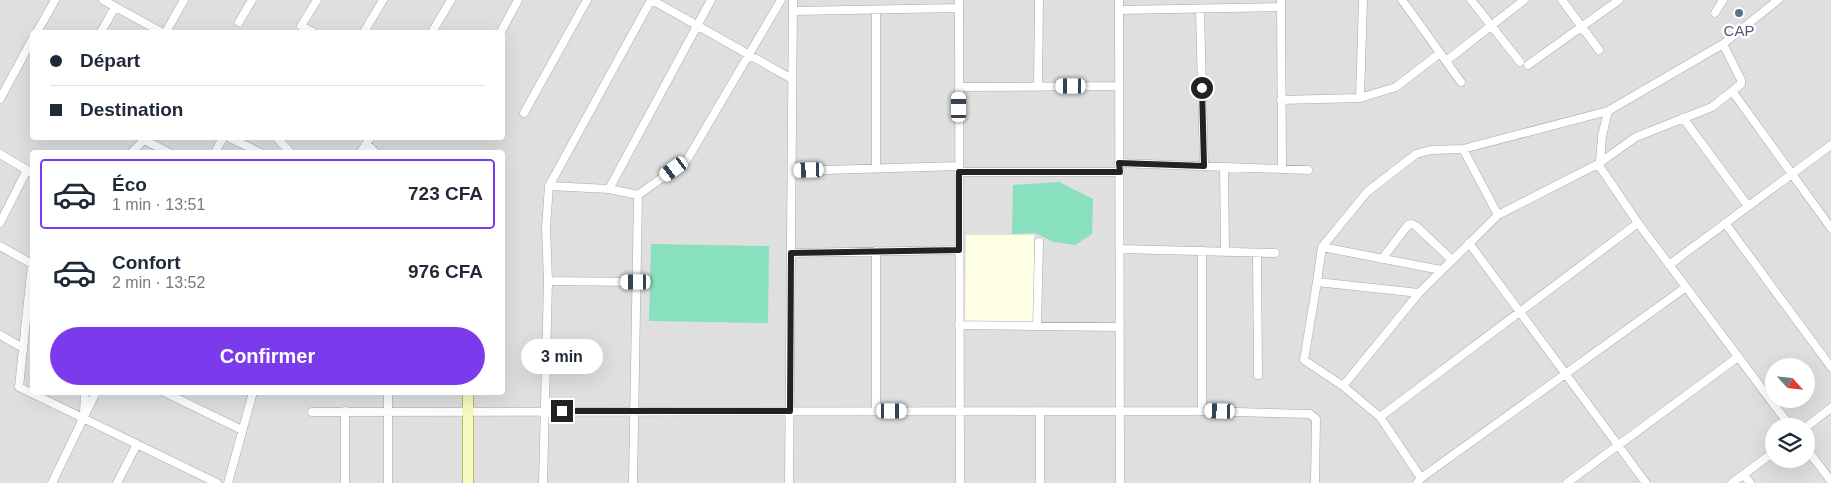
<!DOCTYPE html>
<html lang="fr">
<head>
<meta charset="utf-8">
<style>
	body { margin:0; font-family:Arial,sans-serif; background:#f2f2f3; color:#1f2937; height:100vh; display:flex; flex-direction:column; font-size:19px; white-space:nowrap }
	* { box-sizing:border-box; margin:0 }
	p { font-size:16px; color:#747a83 }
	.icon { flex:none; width:28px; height:28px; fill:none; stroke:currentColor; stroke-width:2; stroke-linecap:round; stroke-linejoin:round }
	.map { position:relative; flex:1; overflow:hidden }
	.sheet { position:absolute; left:30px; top:150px; width:475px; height:245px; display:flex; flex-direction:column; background:#fff; border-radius:5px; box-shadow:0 5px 20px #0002 }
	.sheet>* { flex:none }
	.top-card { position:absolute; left:30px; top:30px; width:475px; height:110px; border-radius:5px; box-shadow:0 5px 20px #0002; display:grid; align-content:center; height:110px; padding:0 20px; background:#fff }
	.needle { width:32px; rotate:117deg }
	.controls { position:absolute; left:1765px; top:358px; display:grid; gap:10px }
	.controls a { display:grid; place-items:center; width:50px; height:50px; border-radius:50%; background:#fff; box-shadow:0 5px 20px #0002; font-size:25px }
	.end { position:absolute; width:22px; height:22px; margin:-11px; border:6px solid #222; background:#fff; box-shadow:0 0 0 2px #fff }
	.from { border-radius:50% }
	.bubble { position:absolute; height:35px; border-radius:18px; background:#fff; box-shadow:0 5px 20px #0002; font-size:16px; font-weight:700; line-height:35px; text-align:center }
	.car { position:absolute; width:15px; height:30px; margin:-15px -8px; border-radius:6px; box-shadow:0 0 4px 1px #0007; background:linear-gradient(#fff 24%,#345 0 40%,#fff 0 76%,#345 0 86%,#fff 0) }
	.top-card b { display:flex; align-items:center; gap:18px; height:48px; font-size:19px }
	.top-card b+b { border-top:1px solid #e0e1e3 }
	.top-card i { width:12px; height:12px; background:#1f2937 }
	ul { padding:9px 0 0; list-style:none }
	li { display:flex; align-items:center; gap:15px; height:70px; margin:0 10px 8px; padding:0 10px; border:2px solid transparent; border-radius:5px }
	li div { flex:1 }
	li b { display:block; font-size:19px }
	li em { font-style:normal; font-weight:700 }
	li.active { border-color:#7c3aed }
	li>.icon { width:45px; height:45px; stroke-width:1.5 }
	.cta { display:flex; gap:10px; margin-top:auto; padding:10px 20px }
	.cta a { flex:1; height:58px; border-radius:30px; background:#7c3aed; color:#fff; font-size:20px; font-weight:700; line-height:58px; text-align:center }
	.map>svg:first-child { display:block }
	.residential { fill:#e0dfdf; fill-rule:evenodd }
	.education { fill:#ffffe5 }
	.pitch { fill:#88e0be }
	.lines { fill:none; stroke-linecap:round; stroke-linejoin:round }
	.street-casing { stroke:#a9a9a9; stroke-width:9 }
	.secondary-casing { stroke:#707d05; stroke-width:12 }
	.street { stroke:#fff; stroke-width:8 }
	.secondary { stroke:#f7fabf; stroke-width:11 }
	.route { stroke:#222; stroke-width:6 }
	.service-dot { fill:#5c6f8a; stroke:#fff; stroke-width:2 }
	.labels { text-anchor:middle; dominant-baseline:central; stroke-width:5; stroke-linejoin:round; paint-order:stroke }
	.service-label { font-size:15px; fill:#4e5e75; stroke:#fff }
</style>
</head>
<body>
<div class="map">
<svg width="1831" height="483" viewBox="0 0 1831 483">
	<rect width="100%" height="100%" fill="#f2efe9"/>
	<!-- residential -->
	<path class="residential" d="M0,0H1831V483H0ZM32,32H502V138H32ZM32,152H502V392H32ZM1774,366H1806V399H1774ZM1774,426H1806V459H1774Z"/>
	<!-- education -->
	<path class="education" d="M966,235H1034V323L965,322Z"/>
	<!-- pitch -->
	<path class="pitch" d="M1059,182L1093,199L1092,234L1075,245L1054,242L1035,233L1012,234L1013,185Z
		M651,244L769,246L768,323L649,321Z"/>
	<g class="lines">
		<defs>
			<path id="street" d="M103,0L161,32
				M652,0L792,79
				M959,0L960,483
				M1119,0L1120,483
				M1281,0L1282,169
				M1402,0L1461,82
				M1471,0L1520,62
				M1562,0L1599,50
				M876,10V169
				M1119,10L1281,7
				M1200,10L1204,166
				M793,11L959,8
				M1715,13L1723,0
				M239,22L252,0
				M37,32L55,0
				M101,32L115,7
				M166,32L184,0
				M313,32L301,26L317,0
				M364,32L383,0
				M432,32L451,0
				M501,32L518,0
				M1446,61L1524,0
				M1528,65L1619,0
				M959,87L1119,86
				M1038,87L1039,0
				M1732,91L1831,228
				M1360,98L1363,0
				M0,99L32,40
				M1281,100L1360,98L1396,87L1440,53
				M524,113L587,0
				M1683,118L1748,206
				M230,138L259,152
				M277,138L290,152
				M144,140L168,152
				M367,144L375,152
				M1463,149L1498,215
				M132,152L146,138
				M215,152L223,138
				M361,152L370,138
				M0,154L32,173
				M1600,162L1602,136L1608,111
				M1119,163L1308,170
				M1598,164L1638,223L1790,426
				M1224,167L1225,252
				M792,171L959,166
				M959,172H1120
				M549,186L609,189L638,195L687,160L781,0
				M609,189L711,0
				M0,223L27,170
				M1725,223L1831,367
				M1469,243L1646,483
				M0,246L32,264L19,387L217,483
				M1322,247L1441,270
				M1120,249L1275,253
				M1202,251V411
				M791,253L959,250
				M1257,253L1258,375
				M1382,259L1408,225L1412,224L1416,226L1452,260
				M1669,265L1831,145
				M548,281L637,282
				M1317,282L1322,247L1367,192L1416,154L1431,150L1463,149L1608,111L1723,44L1778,0
				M1419,293L1317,282L1304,360L1343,386L1380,417L1421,478
				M959,325L1120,327
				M1037,326L1039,242
				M0,335L23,348
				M1343,386L1419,293L1498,215L1598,164L1636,137L1712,107L1741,84V80L1723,44
				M164,392L242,430
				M876,411V251
				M1040,411V483
				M312,412L1202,411L1310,414L1316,419L1315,483
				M84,413L85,392
				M1380,417L1638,223
				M1806,427L1831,408
				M1806,448L1831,481
				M1744,475L1750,483
				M52,483L96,392
				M117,483L137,444
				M228,483L253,392
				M345,483V411
				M388,483V392
				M543,483L548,281L546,227L549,186L651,0
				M633,483L638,195
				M789,483L793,0
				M1417,483L1421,478L1686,287
				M1567,483L1738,357
				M1732,483L1774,452"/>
			<path id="secondary" d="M468,483V392"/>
		</defs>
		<!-- street casing -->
		<use href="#street" class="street-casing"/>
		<!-- secondary casing -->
		<use href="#secondary" class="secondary-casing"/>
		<!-- street -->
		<use href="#street" class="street"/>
		<!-- secondary -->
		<use href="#secondary" class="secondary"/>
	</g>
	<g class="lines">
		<!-- route -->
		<path class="route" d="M562,411H790L791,253L959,250V172H1120L1119,163L1204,166L1202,88"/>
	</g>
	<!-- markers -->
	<circle class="service-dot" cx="1739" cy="13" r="5"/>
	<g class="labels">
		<!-- service labels -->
		<g class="service-label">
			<text x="1739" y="30">CAP</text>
		</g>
	</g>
</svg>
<div class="controls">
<a><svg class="needle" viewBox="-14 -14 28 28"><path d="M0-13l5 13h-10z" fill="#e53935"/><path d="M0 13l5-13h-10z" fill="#747a83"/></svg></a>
<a><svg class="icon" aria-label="layers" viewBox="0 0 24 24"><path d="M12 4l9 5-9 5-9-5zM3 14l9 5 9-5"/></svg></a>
</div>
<i class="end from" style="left:1202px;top:88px"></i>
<i class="end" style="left:562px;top:411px"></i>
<div class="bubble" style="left:521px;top:339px;width:82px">3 min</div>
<i class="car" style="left:1071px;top:86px;rotate:270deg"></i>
<i class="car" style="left:959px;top:107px;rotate:0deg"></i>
<i class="car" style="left:674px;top:169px;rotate:234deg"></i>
<i class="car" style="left:809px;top:170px;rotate:268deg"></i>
<i class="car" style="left:636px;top:282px;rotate:270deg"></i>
<i class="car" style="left:892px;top:411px;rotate:90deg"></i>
<i class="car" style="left:1220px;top:411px;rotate:272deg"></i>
<div class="top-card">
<b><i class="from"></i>Départ</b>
<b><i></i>Destination</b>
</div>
<section class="sheet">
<ul>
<li class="active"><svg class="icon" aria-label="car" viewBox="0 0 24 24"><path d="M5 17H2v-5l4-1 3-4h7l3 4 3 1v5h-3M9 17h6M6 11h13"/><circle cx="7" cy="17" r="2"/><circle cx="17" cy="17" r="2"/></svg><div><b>Éco</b><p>1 min · 13:51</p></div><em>723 CFA</em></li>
<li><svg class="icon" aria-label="car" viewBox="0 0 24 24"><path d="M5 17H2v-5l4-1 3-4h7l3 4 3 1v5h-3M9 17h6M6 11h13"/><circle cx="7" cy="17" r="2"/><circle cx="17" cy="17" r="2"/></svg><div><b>Confort</b><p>2 min · 13:52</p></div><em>976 CFA</em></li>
</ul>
<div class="cta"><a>Confirmer</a></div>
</section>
</div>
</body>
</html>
